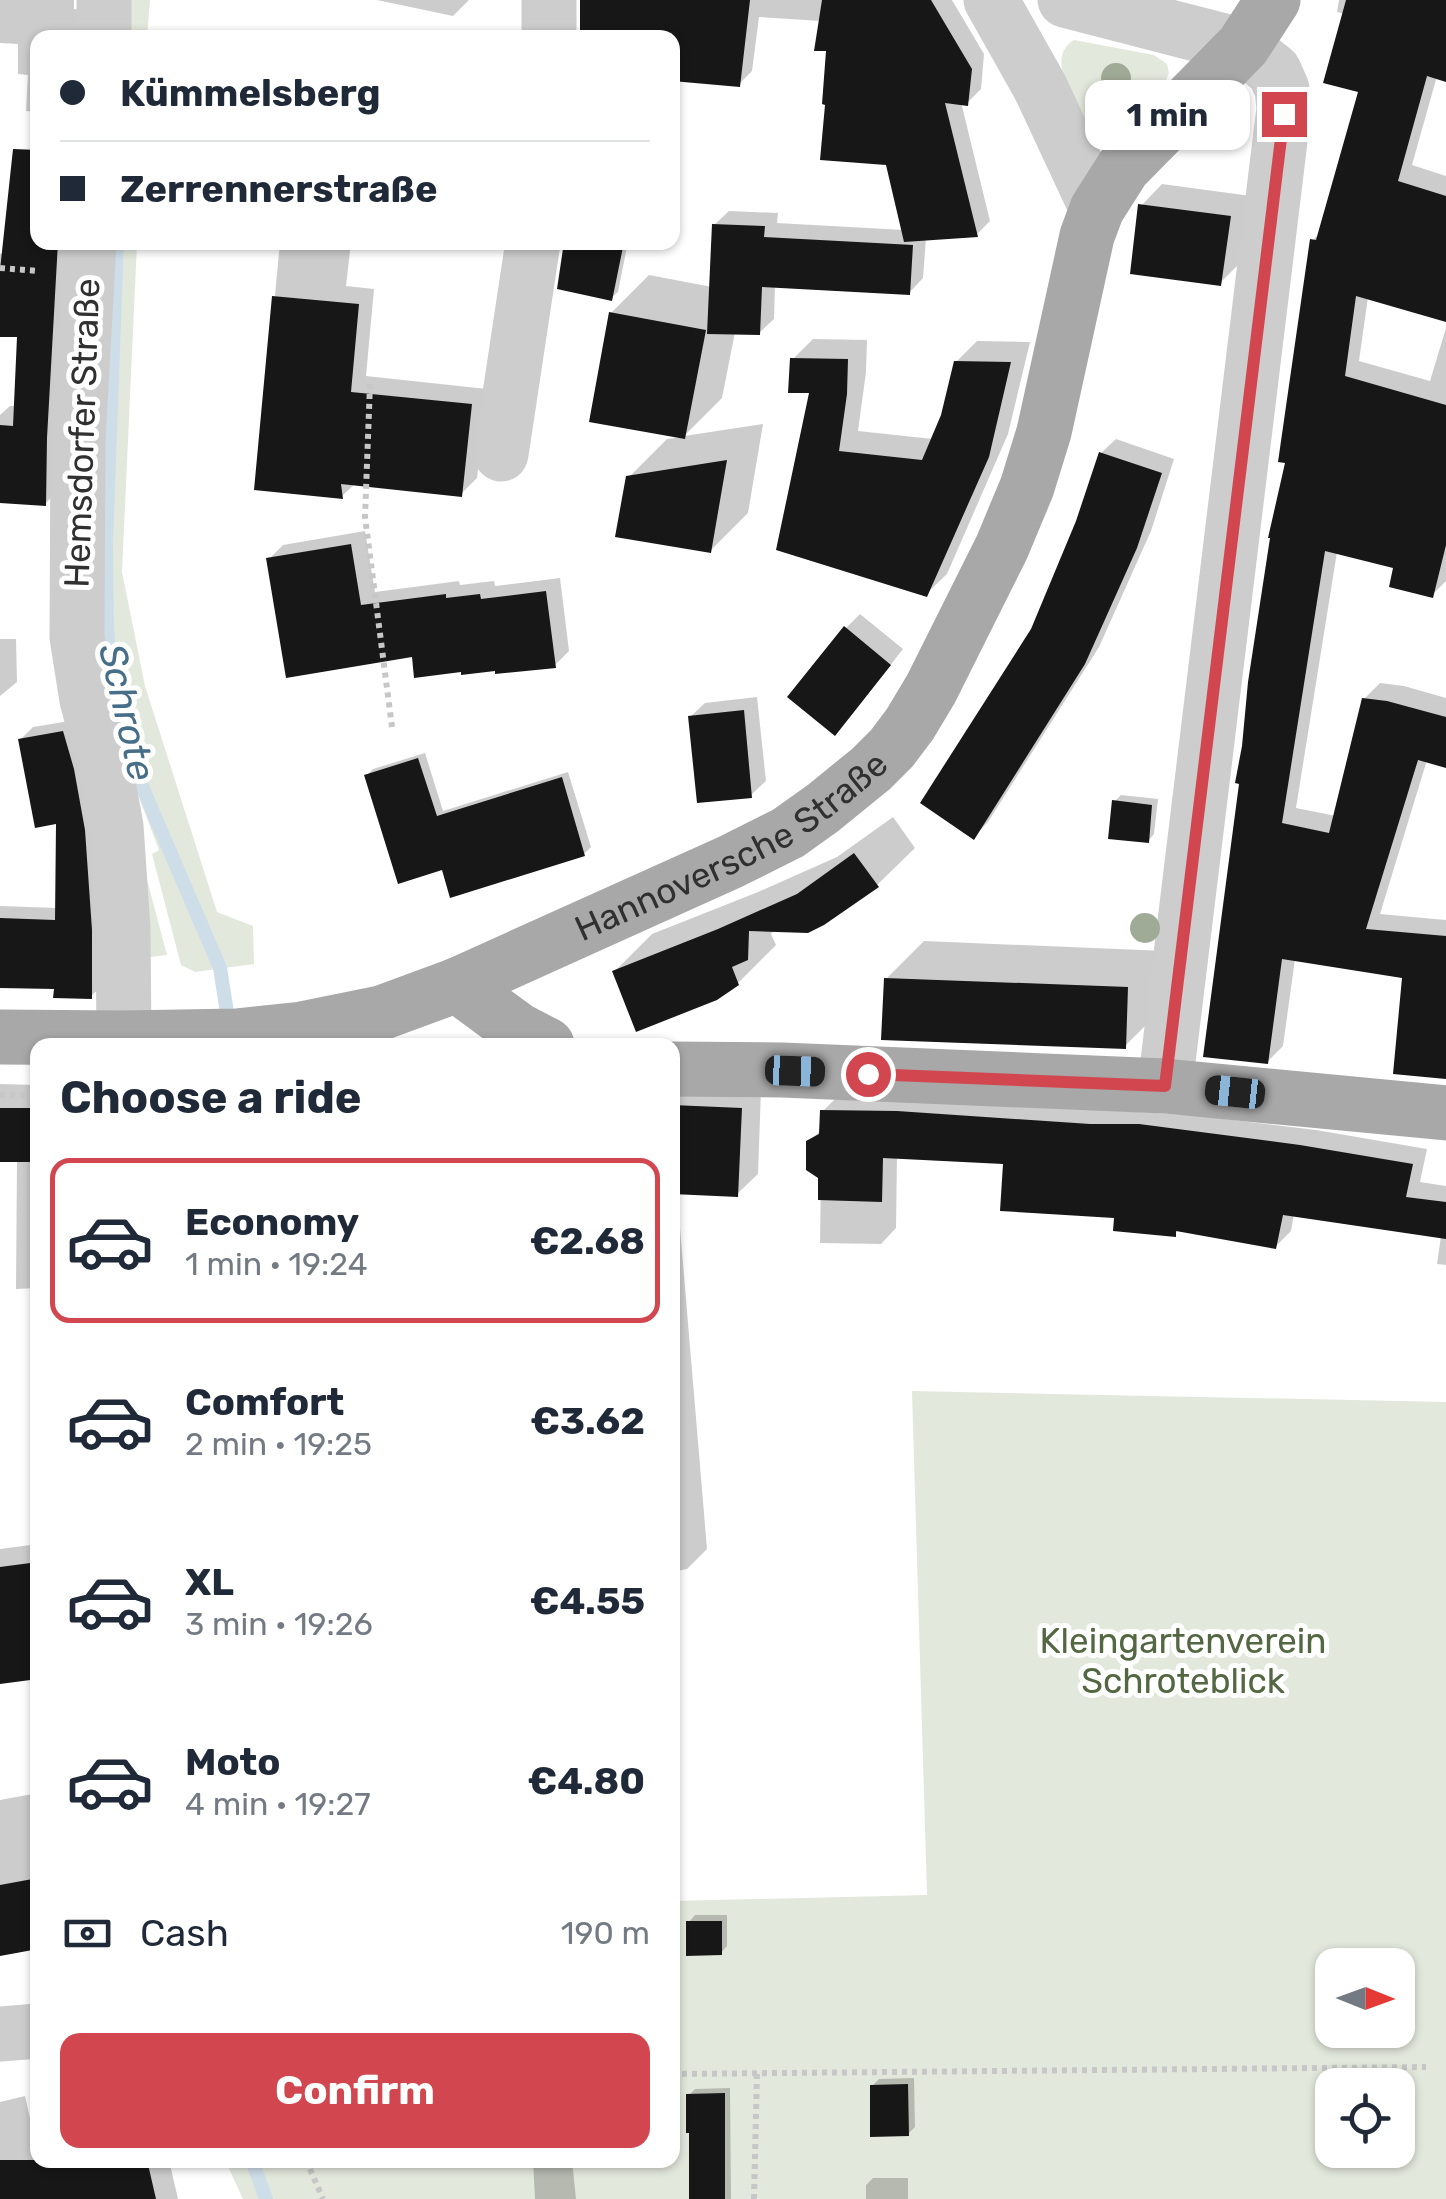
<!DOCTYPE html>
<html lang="en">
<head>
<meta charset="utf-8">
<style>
	body { margin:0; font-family:Rubik,sans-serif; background:#f6f6f7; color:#1f2937; height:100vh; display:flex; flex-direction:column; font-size:38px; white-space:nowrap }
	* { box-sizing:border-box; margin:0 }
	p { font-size:32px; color:#747a83 }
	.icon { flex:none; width:55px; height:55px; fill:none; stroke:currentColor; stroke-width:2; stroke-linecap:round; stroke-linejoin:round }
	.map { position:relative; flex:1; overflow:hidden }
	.panel { position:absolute; left:30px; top:1038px; width:650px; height:1130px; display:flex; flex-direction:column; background:#fff; border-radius:20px; box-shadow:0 2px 8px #0004 }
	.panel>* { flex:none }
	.banner { position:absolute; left:30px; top:30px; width:650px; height:220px; border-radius:20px; box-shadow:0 2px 8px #0004; display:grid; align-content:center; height:220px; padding:0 30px; background:#fff }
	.needle { width:65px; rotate:91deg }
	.fabs { position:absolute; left:1315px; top:1948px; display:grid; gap:20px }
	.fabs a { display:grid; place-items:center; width:100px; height:100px; border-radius:20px; background:#fff; box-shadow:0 2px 8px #0004; font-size:50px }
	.end { position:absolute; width:45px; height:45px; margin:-22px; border:12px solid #d2474f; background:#fff; box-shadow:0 0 0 5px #fff }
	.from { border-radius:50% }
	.bubble { position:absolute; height:70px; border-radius:20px; background:#fff; box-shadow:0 2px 8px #0004; font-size:32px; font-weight:700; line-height:70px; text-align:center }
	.car { position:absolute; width:30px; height:60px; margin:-30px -15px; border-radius:12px; box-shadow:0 0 8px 2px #0007; background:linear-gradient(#222 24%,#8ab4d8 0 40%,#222 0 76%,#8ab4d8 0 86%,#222 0) }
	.banner b { display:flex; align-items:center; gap:35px; height:95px; font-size:38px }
	.banner b+b { border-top:2px solid #e0e1e3 }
	.banner i { width:25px; height:25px; background:#1f2937 }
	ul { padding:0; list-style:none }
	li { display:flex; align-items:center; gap:30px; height:165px; margin:0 20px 15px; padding:0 10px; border:5px solid transparent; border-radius:20px }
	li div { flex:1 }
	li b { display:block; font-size:38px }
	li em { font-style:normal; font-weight:700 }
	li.current { border-color:#d2474f }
	li>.icon { width:90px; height:90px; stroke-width:1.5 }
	h2 { padding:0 30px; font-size:45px; line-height:120px }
	.pay { display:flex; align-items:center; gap:25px; height:110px; padding:0 30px; font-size:38px }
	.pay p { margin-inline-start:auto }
	.action { display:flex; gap:20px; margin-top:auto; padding:20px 30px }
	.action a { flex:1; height:115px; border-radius:20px; background:#d2474f; color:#fff; font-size:40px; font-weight:700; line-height:115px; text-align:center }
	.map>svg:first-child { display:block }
	.green { fill:#e3e8dc; fill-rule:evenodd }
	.shadow { fill:#0003 }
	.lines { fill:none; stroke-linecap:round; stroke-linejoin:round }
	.stream { stroke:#cedee9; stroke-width:14 }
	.building { fill:#171717 }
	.path { stroke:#c7c7c7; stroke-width:6; stroke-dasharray:5 5; stroke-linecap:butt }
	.minor { stroke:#cdcdcd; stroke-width:55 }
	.major { stroke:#a8a8a8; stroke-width:55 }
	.tree { fill:#a0ab97 }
	.route { stroke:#d2474f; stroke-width:12 }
	.labels { text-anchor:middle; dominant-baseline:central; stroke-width:10; stroke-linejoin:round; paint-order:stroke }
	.street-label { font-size:35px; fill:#303030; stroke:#fff }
	.park-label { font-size:35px; fill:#536742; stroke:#fff }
	.water-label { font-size:38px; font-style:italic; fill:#466e89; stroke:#fff }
</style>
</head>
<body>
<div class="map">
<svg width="1446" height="2199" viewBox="0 0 1446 2199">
	<rect width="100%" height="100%" fill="#fff"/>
	<!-- green -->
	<path class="green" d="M122,0H150L147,37L119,38Z
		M1074,40L1154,55L1167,64L1169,73L1166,80L1110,131C1100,136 1094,134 1086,128C1076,104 1044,57 1074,40Z
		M106,243H137L122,572L145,686L217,912L253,926L254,964L195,972L181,965L152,854L159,850L113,729L97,579Z
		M146,876L167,955L142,958Z
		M912,1391L1446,1402V2199H243L225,2160H672L673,1901L927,1895ZM1332,1965H1398V2030H1332ZM1332,2085H1398V2150H1332Z"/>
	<!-- shadow -->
	<path class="shadow" d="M0,0H74V9L86,10L90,38H38V112L26,111L28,75L18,74V44L0,43Z
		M377,0H469L453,16Z
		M583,0H952L984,54L981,89L967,103L961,102L990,221L977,234L926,238L923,278L909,293L775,285L774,319L759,333L735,332L722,398L684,436L763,424L748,513L710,551L629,477L667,439L682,437L611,313L649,275L712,287L714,225L729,211L778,213L777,223L904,230L888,163L829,49L821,21L759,17L752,71L739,84L672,38Z
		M1339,0H1446V79L1437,76L1412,165L1446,176V320L1368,297L1359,361L1430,381L1446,328V581L1432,595L1396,566L1337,552L1296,808L1336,816L1364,699L1380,683L1404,686L1446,698V766L1427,760L1380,914L1446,920V1076L1405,976L1295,959L1283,1046L1267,1062L1288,462L1313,240L1321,232L1361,91L1345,14L1337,12Z
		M1162,184L1251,196L1242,261L1220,283L1141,206Z
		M38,242H76L65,483L45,504L0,501V415L10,406H16L19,335L0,334V254Z
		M280,242H351L346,286L374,289L366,376L487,389L477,478L461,494L356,483L342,496L257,488Z
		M566,242H628L618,292L611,298Z
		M813,339L867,340L866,372L858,431L933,439L943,416L956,362L977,341L1030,342L1008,434L947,574L926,594L779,548L812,391L793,359Z
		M1116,439L1174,459L1151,531L1099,647L988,822L974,836L1033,630L1078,521L1101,453Z
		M365,531L375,592L459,581L460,585L494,581L495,586L560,578L569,651L555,665L498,668L414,654L269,559L283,545Z
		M860,614L903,649L849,718L846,628Z
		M0,639H16L17,682L0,696Z
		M757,697L766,781L751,795L690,717L705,703Z
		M76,720L85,755L104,984L91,996L56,987L0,985V906L57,908L59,821L21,739L33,727Z
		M425,753L443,811L568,772L591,847L584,854L443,867L367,775L373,769Z
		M1121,795L1158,799L1154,834L1148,841L1115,801Z
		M893,817L915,848L877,885L775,929L771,934L776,945L738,983L615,971L652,934L758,892L837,857Z
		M924,941L1165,951L1162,1009L1125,1046L886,979Z
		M0,1084L38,1085V1288L16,1289L17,1160L0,1159Z
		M672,1086L761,1089L758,1174L737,1194L677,1192L707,1549L687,1569L672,1572Z
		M838,1096L914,1097L1201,1116L1316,1130L1427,1149L1420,1182L1446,1186V1265L1437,1264L1441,1236L1294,1214L1291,1231L1276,1246L1179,1229L1175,1234L1117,1216L1006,1162L897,1156L896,1228L881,1244L820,1243L821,1177L809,1142L822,1129V1112Z
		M38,1544V1677L0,1681V1549Z
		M38,1793V1946L0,1953V1800Z
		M695,1915H727V1946L721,1953L689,1922Z
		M914,2078L915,2127L908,2134L872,2086L879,2079Z
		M730,2088L731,2199H691L689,2095L695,2089Z
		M25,2096L32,2127L38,2126V2160H169L178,2199H0V2102Z
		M533,2160H572L576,2199H535Z
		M873,2178H908V2199H866V2185Z"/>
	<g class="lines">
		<!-- stream -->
		<path class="stream" d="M110,676L107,627L106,543L117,242
			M124,736L144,791L220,968L229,1025
			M252,2160L266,2199"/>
	</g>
	<!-- building -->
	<path class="building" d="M580,0H750L740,87L672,81V38H580Z
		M822,0H931L972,69L968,106L945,103L978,237L904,242L886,165L820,160L825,105L822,104L826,51H814Z
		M1346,0H1446V82L1427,76L1398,181L1446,196V322L1356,296L1345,376L1446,405V545L1433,598L1389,587L1393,568L1325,551L1282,823L1329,833L1362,698L1387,701L1446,717V768L1418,760L1366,929L1446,936V1079L1393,1074L1402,978L1282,959L1268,1064L1203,1057L1239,784L1235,783L1242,746L1248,682L1270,538H1268L1285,463L1278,462L1310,239L1316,240L1358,92L1323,83Z
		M13,149L38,150V242H58L47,438L46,506L0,503V425L13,426L17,337H0V270Z
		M1138,204L1231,216L1221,286L1130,274Z
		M712,224L765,226L764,237L913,245L910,295L762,287L760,335L707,334Z
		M564,242H624L612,301L557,289Z
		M272,296L359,304L351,392L472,404L462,497L341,484L343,499L254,490Z
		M609,312L706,330L685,439L589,422Z
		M790,358L848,359L847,394L839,451L922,460L941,415L954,361L1011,362L989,457L927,597L776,550L809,393H788Z
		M1099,452L1162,473L1137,548L1085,664L974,840L920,803L1031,629L1076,521Z
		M727,460L711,553L615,537L626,476Z
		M351,544L361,605L446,594V598L480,594L481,599L546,591L556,668L495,674V671L461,675V672L414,678L412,657L286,678L266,558Z
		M844,626L891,665L835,736L787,697Z
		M744,710L752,798L697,803L688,716Z
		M63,731L74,769L85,830L92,930V999L53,998L54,989L0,988V918L55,920L56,824L35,828L18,739Z
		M418,758L437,816L562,777L585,856L450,898L442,870L398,884L364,775Z
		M1112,800L1152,805L1149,843L1108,839Z
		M854,853L879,887L824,925L808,933L749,931L748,960L732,967L739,985L717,1000L636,1032L612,971L718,929L797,894Z
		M884,978L1128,987L1126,1049L881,1040Z
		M672,1105L742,1108L738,1197L672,1194Z
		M0,1108H38V1162H0Z
		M820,1110L897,1111L1090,1124H1139L1300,1145L1413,1164L1406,1197L1446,1202V1239L1283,1215L1276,1249L1176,1231V1237L1113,1231L1114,1218L1000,1211L1003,1164L883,1158L882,1202L818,1200V1178L806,1170V1141L819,1134Z
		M38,1562V1679L0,1684V1567Z
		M38,1878V1949L0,1956V1885Z
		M686,1921H722V1955L686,1956Z
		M908,2084L909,2136L870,2137V2085Z
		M725,2093V2199H689V2133H686V2094Z
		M0,2160H147L156,2199H0Z"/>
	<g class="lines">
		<!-- path -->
		<path class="path" d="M0,268L39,271
			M370,384L365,517L392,727
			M0,1095L38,1096
			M672,2074L1426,2067
			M306,2160L323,2199
			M754,2199L757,2072"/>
		<!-- minor -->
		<path class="minor" d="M104,0V38
			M549,0V38
			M991,0L1040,87L1097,209
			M1065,0L1243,46L1274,71L1282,89L1284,108L1165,1086
			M89,242L78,440L77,637L87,700L104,762L116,826L123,929L124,1038
			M501,454L533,242
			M0,2034L38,2031"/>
		<!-- major -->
		<g class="major">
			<path d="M457,985L518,1030L547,1045"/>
			<path id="s1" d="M0,1037L124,1038L236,1036L302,1029L381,1013L457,985L730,862L788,833L823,808L871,769L892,748L910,724L931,689L1002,547L1027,487L1044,432L1087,236L1097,209L1123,168L1243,46L1273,0"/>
			<path d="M672,1069L782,1070L1165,1086L1446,1113"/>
		</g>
	</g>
	<!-- trees -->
	<g class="tree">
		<circle cx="1116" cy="78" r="15"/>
		<circle cx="1145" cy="928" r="15"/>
	</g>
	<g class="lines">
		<!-- route -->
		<path class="route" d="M868,1074L1165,1086L1284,114"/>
	</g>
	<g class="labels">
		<!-- street labels -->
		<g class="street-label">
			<text transform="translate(82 433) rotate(-88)">Hemsdorfer Straße</text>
			<text stroke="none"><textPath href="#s1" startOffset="772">Hannoversche Straße</textPath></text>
		</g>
		<!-- park labels -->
		<g class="park-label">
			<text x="1183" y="1641">Kleingartenverein<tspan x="1183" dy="40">Schroteblick</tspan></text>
		</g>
		<!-- water labels -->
		<g class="water-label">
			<text transform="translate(127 712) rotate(77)">Schrote</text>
		</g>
	</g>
</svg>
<div class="fabs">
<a><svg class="needle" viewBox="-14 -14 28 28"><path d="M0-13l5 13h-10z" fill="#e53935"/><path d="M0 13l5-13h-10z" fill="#747a83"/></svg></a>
<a><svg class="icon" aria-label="locate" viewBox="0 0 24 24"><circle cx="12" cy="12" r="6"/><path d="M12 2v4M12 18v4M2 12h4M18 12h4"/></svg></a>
</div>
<i class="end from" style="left:868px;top:1074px"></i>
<i class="end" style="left:1284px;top:114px"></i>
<div class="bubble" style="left:1085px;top:80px;width:165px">1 min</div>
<i class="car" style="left:795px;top:1071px;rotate:92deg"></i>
<i class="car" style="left:1235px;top:1092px;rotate:276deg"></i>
<div class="banner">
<b><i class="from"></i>Kümmelsberg</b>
<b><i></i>Zerrennerstraße</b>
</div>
<section class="panel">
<h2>Choose a ride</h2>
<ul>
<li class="current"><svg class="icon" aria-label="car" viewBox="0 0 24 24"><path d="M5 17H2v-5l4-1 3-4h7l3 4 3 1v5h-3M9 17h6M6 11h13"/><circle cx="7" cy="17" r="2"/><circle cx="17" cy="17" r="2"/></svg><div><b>Economy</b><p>1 min · 19:24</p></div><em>€2.68</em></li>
<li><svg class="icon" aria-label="car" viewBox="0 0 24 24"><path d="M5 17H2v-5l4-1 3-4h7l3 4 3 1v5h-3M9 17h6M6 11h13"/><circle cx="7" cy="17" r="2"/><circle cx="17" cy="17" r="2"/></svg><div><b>Comfort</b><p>2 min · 19:25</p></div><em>€3.62</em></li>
<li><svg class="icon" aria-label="car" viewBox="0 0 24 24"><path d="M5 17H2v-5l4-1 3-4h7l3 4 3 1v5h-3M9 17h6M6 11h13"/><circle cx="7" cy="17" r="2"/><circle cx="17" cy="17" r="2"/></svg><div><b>XL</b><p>3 min · 19:26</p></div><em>€4.55</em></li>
<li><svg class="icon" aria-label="car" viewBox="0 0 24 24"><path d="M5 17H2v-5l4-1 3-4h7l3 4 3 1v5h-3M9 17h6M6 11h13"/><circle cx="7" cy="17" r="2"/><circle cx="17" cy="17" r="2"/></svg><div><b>Moto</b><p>4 min · 19:27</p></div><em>€4.80</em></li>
</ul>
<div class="pay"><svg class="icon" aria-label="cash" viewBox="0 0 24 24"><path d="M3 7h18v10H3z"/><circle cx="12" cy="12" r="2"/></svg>Cash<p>190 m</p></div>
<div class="action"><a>Confirm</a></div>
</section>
</div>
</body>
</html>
